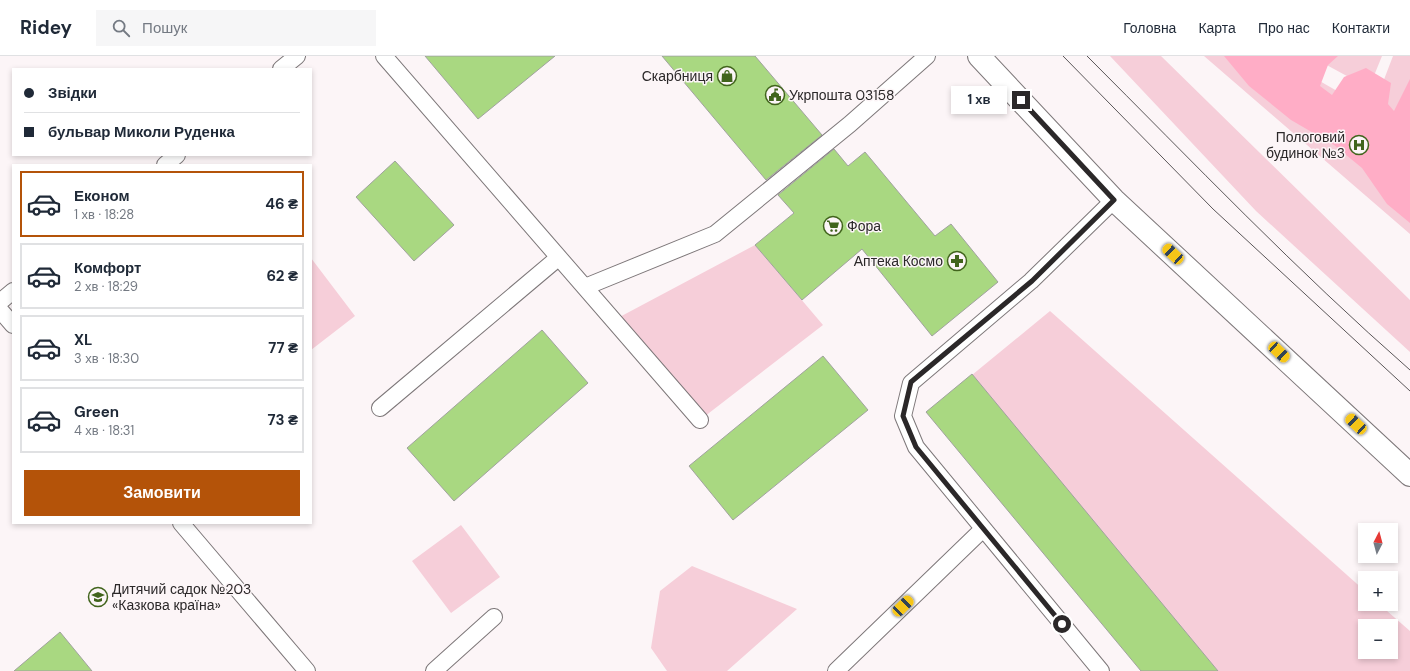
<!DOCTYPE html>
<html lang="uk">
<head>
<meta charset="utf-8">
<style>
	body { margin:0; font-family:"DM Sans",sans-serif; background:#f6f6f7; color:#1f2937; height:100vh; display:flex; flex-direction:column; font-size:15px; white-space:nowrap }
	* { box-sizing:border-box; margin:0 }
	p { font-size:13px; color:#747a83 }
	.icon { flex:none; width:22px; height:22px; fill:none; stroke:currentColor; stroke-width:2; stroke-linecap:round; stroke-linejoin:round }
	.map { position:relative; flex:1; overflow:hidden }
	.side { position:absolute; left:12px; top:108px; width:300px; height:360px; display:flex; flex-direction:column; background:#fff; border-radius:0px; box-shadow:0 2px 6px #0003 }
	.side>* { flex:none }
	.guide { position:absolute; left:12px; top:12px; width:300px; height:88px; border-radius:0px; box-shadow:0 2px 6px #0003; display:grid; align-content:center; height:88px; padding:0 12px; background:#fff }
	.needle { width:26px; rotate:6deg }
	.tools { position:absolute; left:1358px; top:467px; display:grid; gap:8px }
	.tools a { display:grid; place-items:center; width:40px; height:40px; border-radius:0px; background:#fff; box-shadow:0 2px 6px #0003; font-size:20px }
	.end { position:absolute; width:18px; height:18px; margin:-9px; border:5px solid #2b2829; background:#fff; box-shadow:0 0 0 2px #fff }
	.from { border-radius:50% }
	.bubble { position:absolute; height:28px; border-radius:0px; background:#fff; box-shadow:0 2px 6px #0003; font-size:13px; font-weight:700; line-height:28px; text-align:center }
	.car { position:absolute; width:12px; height:24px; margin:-12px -6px; border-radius:5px; box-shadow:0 0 3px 1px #0007; background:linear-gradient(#f5c518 24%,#345 0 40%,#f5c518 0 76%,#345 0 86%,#f5c518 0) }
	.guide b { display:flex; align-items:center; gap:14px; height:38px; font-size:15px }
	.guide b+b { border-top:1px solid #e0e1e3 }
	.guide i { width:10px; height:10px; background:#1f2937 }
	ul { padding:7px 0 0; list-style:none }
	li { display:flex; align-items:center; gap:12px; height:66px; margin:0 8px 6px; padding:0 4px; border:2px solid #e0e1e3; border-radius:0px }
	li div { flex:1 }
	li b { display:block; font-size:15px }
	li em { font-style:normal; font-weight:700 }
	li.selected { border-color:#b45309 }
	li>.icon { width:36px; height:36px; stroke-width:1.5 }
	.cta { display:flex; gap:8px; margin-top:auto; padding:8px 12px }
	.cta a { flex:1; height:46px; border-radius:0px; background:#b45309; color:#fff; font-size:16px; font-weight:700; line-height:46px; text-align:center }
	header { display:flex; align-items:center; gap:24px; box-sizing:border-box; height:56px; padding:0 20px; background:#fff; border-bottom:1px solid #e0e1e3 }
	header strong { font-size:19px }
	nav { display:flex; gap:22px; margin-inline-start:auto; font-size:14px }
	.search { width:280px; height:36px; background:#f6f6f7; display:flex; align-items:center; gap:10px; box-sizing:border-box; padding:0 14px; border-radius:0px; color:#747a83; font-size:15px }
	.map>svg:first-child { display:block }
	.green { fill:#f6ced9; fill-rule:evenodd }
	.forest { fill:#ffadc6 }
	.building { fill:#a9d881; stroke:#a0a29e }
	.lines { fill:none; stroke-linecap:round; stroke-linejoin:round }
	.lane-casing { stroke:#7d7779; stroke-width:18 }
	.secondary-casing { stroke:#7d7779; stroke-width:24 }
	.lane { stroke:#fff; stroke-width:16 }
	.secondary { stroke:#fff; stroke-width:22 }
	.tram { stroke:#5b5759; stroke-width:1 }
	.route { stroke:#2b2829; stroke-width:5 }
	.labels { text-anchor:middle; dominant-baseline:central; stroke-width:3; stroke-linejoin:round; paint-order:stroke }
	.poi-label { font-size:14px; fill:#2b2829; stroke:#fcf5f7; text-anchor:end }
</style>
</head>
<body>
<header>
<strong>Ridey</strong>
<div class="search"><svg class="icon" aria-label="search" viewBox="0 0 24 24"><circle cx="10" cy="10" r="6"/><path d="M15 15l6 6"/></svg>Пошук</div>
<nav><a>Головна</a><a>Карта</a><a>Про нас</a><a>Контакти</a></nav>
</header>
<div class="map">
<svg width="1410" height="615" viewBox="0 0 1410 615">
	<rect width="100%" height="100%" fill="#fcf5f7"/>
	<!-- green -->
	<path class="green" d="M1110,0H1161L1410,244V296L1256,155Z
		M1204,0H1276L1372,55L1393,0H1410V178Z
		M1310,0H1382L1369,32Z
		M755,189L823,269L700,364L614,264Z
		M311,202L355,260L311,294Z
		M1050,255L1365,535V548H1379L1410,575V615H1218L972,319ZM1365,570H1391V596H1365Z
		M461,469L500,521L451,557L412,505Z
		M692,510L797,553L727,615H667L651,592L660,535Z"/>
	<!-- forest -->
	<path class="forest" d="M1224,0H1338L1328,9L1320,30L1332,39L1344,21L1366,12L1391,27L1388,48L1394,55L1410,23V167L1387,148L1362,112L1334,89L1291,64L1249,30Z"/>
	<!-- building -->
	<path class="building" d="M425,0H555L478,63Z
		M662,0H755L822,79L766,124Z
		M834,93L848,110L865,96L935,180L951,168L998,226L932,280L862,193L802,244L755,189L794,157L778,139Z
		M395,105L454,169L414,205L356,141Z
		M542,274L588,327L454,445L407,392Z
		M823,300L868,354L733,464L689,410Z
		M972,318L1218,615H1141L926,356Z
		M60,576L92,615H14Z"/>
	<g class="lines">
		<defs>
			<path id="lane" d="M384,0L700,364
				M281,13L297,0
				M165,109L177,99
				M585,231L715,178L850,68L927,0
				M0,246L13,235
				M0,254L13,269
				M380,352L558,202
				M181,467L307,615
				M434,615L494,561
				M836,615L983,473
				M1101,615L916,391L903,360L911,327L1031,225L1114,144"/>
			<path id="secondary" d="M979,0L1114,144L1410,419"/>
		</defs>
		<!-- lane casing -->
		<use href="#lane" class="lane-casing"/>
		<!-- secondary casing -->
		<use href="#secondary" class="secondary-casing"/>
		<!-- lane -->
		<use href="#lane" class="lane"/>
		<!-- secondary -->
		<use href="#secondary" class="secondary"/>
		<!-- tram -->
		<path class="tram" d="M1063,0L1213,153L1410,335
			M1087,0C1193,106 1297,215 1410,314"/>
	</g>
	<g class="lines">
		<!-- route -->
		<path class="route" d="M1021,44L1114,144L1032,225L911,326L903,360L916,391L1062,568"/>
	</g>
	<!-- icons -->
	<defs>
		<symbol id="shop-ring" viewBox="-11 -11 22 22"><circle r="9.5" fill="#fcf5f7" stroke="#41641c" stroke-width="1.5"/><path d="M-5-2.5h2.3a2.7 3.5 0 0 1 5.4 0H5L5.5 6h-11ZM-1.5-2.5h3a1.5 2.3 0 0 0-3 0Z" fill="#41641c"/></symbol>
		<symbol id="civic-ring" viewBox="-11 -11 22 22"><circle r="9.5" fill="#fcf5f7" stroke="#41641c" stroke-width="1.5"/><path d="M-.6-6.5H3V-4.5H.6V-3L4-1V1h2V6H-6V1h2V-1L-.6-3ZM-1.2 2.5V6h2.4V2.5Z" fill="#41641c"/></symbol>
		<symbol id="hospital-ring" viewBox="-11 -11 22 22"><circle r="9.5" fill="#fcf5f7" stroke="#41641c" stroke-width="1.5"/><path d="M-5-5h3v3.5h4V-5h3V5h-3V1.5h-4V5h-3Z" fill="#41641c"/></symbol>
		<symbol id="supermarket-ring" viewBox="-11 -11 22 22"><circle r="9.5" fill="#fcf5f7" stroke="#41641c" stroke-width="1.5"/><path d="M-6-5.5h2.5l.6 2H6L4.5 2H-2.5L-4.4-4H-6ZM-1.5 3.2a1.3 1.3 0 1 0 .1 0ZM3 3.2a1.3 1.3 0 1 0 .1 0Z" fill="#41641c"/></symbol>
		<symbol id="pharmacy-ring" viewBox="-11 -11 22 22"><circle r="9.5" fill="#fcf5f7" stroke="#41641c" stroke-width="1.5"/><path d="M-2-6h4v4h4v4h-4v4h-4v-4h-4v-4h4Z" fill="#41641c"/></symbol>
		<symbol id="school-ring" viewBox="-11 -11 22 22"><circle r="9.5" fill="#fcf5f7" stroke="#41641c" stroke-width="1.5"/><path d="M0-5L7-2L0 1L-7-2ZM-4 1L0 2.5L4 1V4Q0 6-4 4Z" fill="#41641c"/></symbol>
	</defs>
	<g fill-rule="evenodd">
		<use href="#shop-ring" x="716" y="9" width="22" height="22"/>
		<use href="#civic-ring" x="764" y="28" width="22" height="22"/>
		<use href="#hospital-ring" x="1348" y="78" width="22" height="22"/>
		<use href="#supermarket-ring" x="822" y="159" width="22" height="22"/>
		<use href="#pharmacy-ring" x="946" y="194" width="22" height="22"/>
		<use href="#school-ring" x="87" y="530" width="22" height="22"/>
	</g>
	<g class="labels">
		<!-- poi labels -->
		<g class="poi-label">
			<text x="713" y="20">Скарбниця</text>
			<text x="789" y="39" text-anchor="start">Укрпошта 03158</text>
			<text x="1345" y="81">Пологовий<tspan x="1345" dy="16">будинок №3</tspan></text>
			<text x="847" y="170" text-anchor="start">Фора</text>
			<text x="943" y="205">Аптека Космо</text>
			<text x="112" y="533" text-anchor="start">Дитячий садок №203<tspan x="112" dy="16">«Казкова країна»</tspan></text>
		</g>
	</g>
</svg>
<div class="tools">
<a><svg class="needle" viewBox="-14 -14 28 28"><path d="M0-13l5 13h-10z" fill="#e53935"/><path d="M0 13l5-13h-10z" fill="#747a83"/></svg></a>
<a>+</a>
<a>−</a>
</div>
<i class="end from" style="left:1062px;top:568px"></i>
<i class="end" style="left:1021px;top:44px"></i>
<div class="bubble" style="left:951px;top:30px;width:56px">1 хв</div>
<i class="car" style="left:1173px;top:198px;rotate:313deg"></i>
<i class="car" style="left:1279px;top:296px;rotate:133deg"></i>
<i class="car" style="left:1356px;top:368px;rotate:313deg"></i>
<i class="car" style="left:903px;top:550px;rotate:46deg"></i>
<div class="guide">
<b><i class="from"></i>Звідки</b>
<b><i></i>бульвар Миколи Руденка</b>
</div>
<section class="side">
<ul>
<li class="selected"><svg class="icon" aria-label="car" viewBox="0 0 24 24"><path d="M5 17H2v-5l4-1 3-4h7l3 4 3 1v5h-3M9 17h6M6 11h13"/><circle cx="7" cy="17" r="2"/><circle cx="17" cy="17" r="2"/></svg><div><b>Економ</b><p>1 хв · 18:28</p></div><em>46 ₴</em></li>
<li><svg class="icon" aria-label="car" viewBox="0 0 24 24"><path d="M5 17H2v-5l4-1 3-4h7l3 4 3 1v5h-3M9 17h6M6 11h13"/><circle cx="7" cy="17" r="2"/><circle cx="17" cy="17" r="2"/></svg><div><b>Комфорт</b><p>2 хв · 18:29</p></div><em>62 ₴</em></li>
<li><svg class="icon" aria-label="car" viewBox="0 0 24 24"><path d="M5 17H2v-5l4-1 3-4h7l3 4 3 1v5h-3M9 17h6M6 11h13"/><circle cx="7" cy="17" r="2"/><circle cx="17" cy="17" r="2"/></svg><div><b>XL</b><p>3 хв · 18:30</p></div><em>77 ₴</em></li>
<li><svg class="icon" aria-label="car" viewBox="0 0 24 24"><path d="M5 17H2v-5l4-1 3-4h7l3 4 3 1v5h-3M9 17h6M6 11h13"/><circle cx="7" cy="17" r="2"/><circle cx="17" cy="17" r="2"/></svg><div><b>Green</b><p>4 хв · 18:31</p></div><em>73 ₴</em></li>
</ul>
<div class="cta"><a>Замовити</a></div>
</section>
</div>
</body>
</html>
